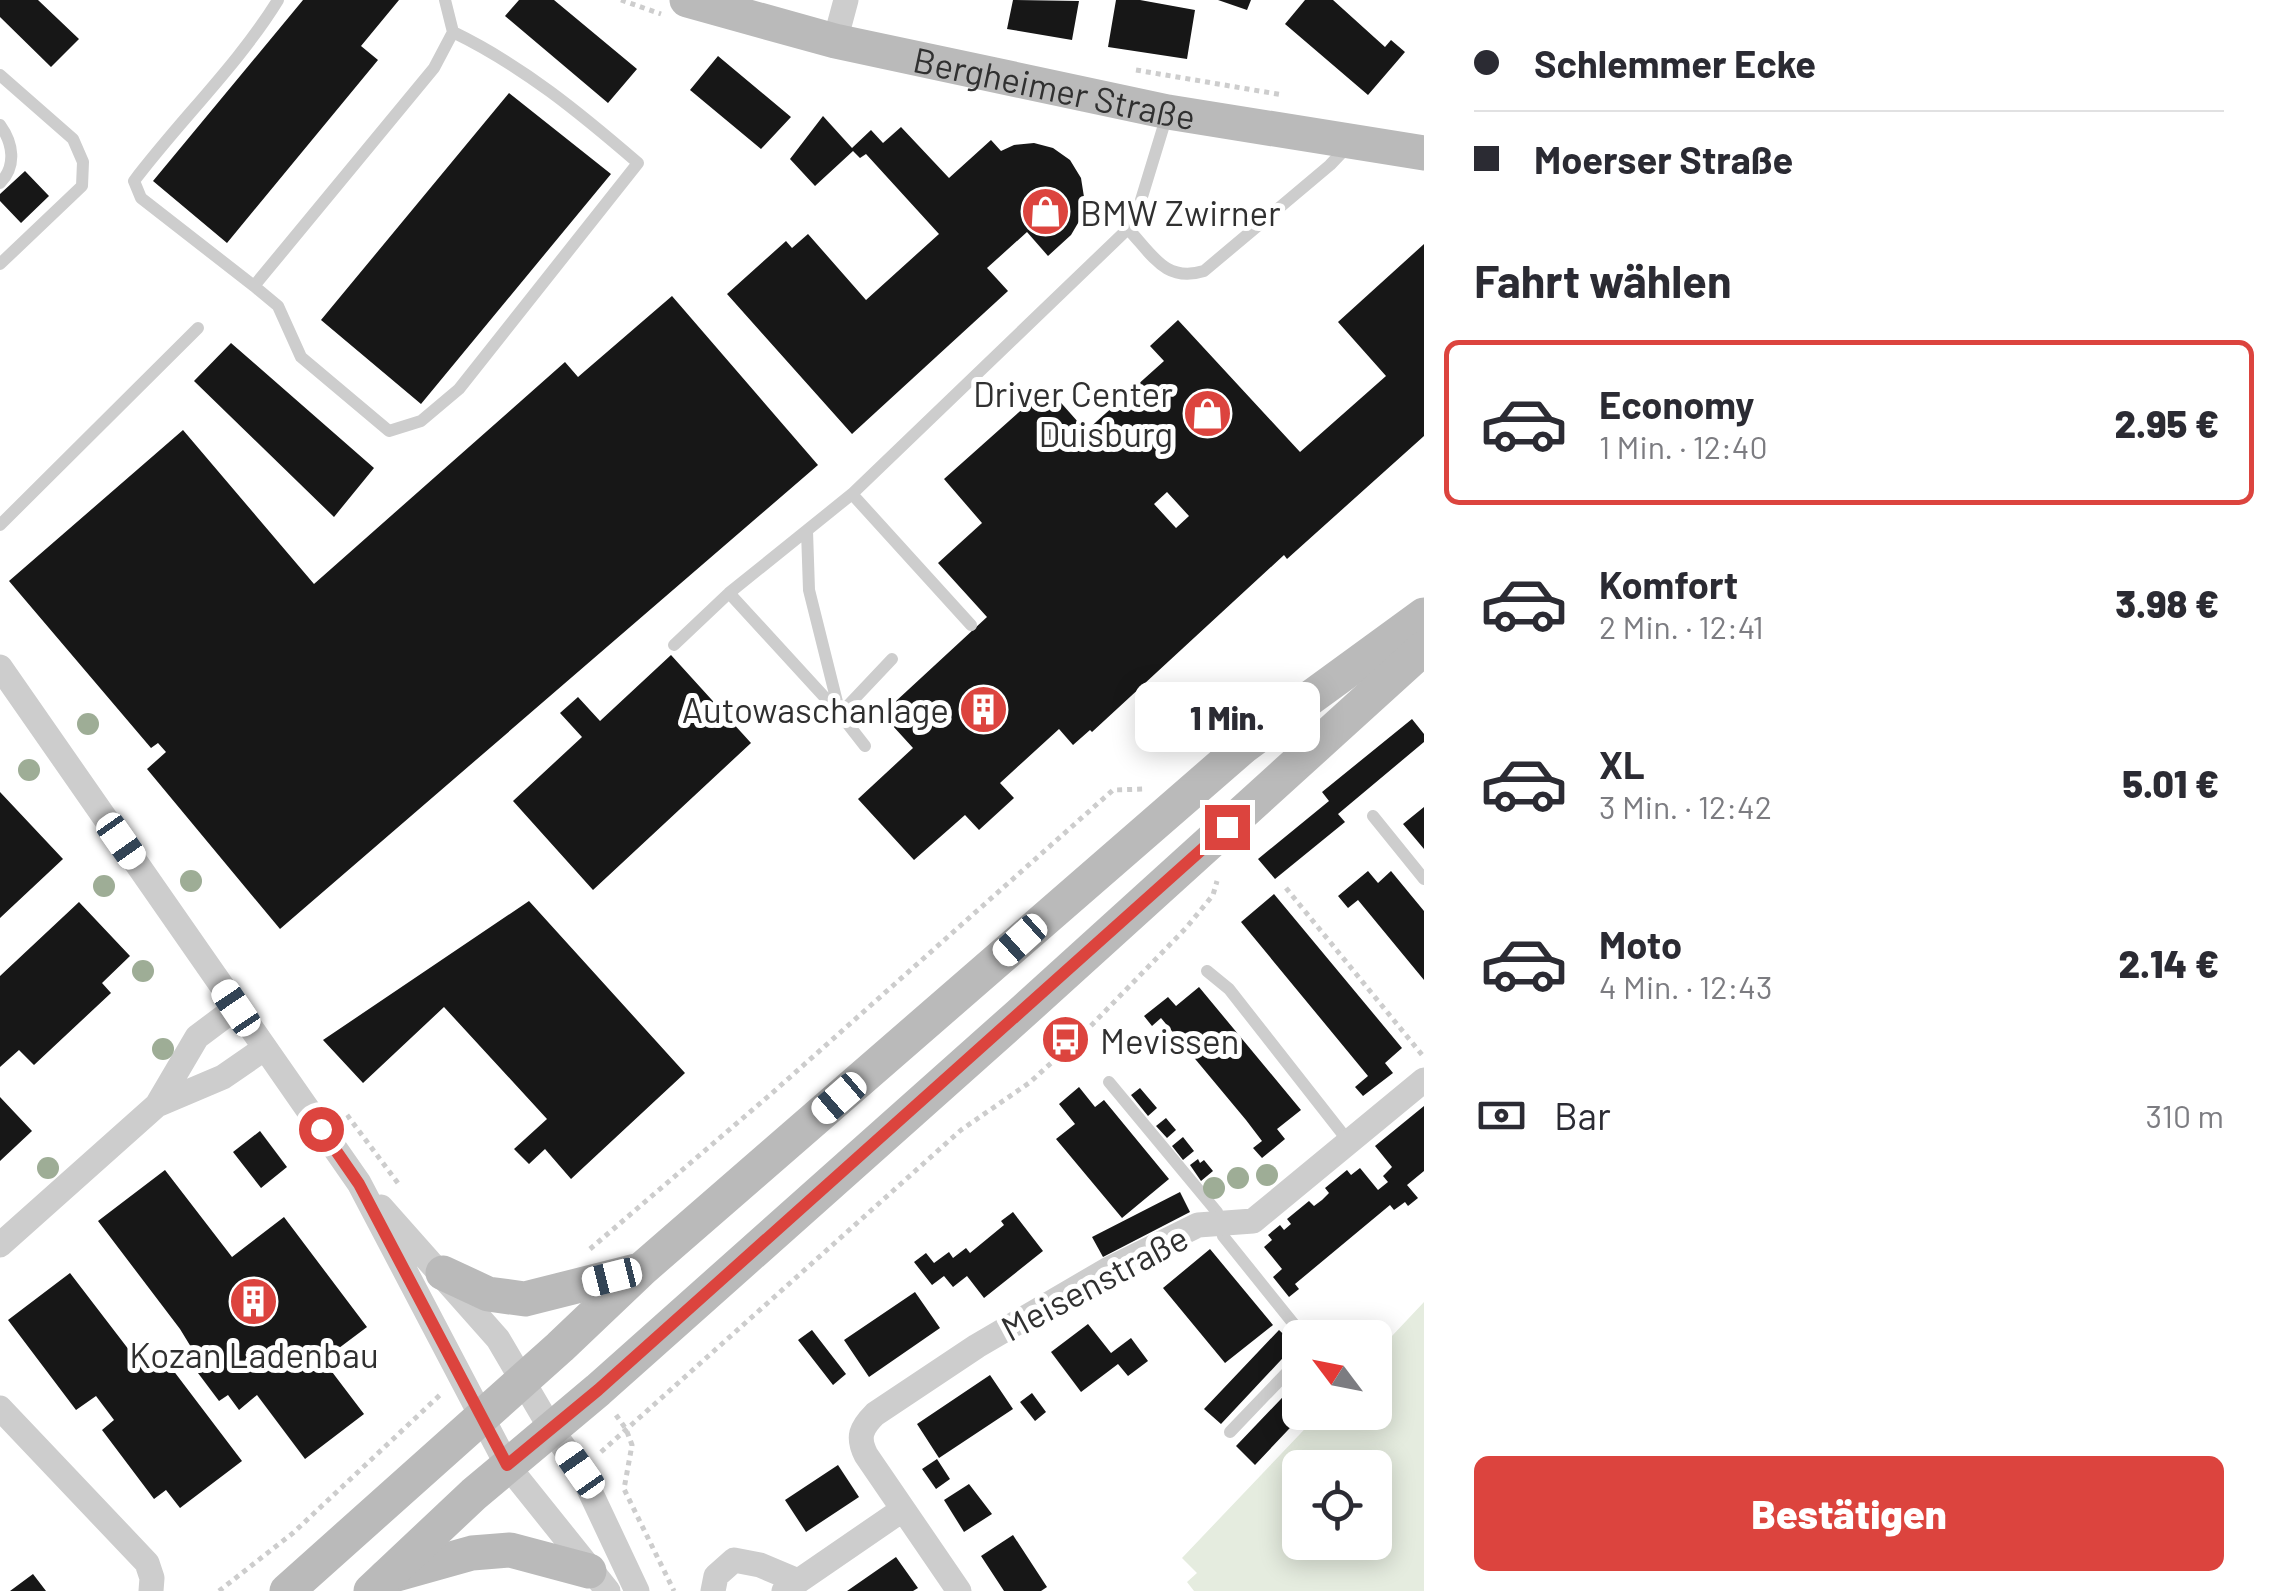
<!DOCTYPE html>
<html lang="de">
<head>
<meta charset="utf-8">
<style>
	body { margin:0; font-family:Barlow,sans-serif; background:#f2f2f3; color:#2b2b33; height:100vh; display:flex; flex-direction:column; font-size:38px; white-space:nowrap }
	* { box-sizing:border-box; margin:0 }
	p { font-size:32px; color:#7c7c81 }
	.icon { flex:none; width:55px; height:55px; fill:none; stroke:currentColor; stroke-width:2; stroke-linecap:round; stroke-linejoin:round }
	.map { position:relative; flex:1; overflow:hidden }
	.drawer { display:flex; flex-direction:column; background:#fff; width:850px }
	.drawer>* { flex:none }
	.banner { display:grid; align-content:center; height:220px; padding:0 50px; background:#fff }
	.needle { width:65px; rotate:302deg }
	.tools { position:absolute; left:1282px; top:1320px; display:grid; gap:20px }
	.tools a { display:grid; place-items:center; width:110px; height:110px; border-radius:15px; background:#fff; box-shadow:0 5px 25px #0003; font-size:50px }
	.end { position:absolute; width:45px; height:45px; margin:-22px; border:12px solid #dc443e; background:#fff; box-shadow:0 0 0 5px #fff }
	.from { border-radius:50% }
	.bubble { position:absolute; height:70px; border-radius:15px; background:#fff; box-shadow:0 5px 25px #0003; font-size:32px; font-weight:800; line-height:70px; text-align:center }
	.car { position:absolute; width:30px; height:60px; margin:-30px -15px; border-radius:12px; box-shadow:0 0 8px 2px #0007; background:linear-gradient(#fff 24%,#345 0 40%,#fff 0 76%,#345 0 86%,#fff 0) }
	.banner b { display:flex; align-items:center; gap:35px; height:95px; font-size:38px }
	.banner b+b { border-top:2px solid #e1e1e2 }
	.banner i { width:25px; height:25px; background:#2b2b33 }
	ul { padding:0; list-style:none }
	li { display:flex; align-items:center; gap:30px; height:165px; margin:0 20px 15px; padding:0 30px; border:5px solid transparent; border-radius:15px }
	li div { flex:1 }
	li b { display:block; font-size:38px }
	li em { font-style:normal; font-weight:800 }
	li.selected { border-color:#dc443e }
	li>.icon { width:90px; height:90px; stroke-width:1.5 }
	h2 { padding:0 50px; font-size:45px; line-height:120px }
	.pay { display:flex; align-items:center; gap:25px; height:110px; padding:0 50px; font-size:38px }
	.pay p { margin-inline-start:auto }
	.primary-button { display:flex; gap:20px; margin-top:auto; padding:20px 50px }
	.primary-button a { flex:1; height:115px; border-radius:15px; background:#dc443e; color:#fff; font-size:40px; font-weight:800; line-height:115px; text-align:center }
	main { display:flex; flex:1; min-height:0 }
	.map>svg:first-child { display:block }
	.green { fill:#e5ecdf; fill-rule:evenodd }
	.building { fill:#171717; fill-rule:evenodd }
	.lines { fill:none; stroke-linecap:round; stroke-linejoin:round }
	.path { stroke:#cdcdcd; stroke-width:5; stroke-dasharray:5 5; stroke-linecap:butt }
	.lane { stroke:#cdcdcd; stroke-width:12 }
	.street { stroke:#cdcdcd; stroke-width:25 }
	.secondary { stroke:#bababa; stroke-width:35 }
	.tree { fill:#9ead96 }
	.route { stroke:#dc443e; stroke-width:12 }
	.labels { text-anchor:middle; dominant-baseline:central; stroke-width:10; stroke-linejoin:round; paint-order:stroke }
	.street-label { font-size:35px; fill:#303030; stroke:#fff }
	.poi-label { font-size:35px; fill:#303030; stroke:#fff; text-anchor:start }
</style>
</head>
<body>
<main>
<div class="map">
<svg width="1424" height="1591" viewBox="0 0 1424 1591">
	<rect width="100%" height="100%" fill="#fff"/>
	<!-- green -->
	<path class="green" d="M1424,1302V1591H1194L1187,1582L1197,1573L1182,1558L1320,1413L1375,1412V1354ZM1300,1468H1375V1542H1300Z"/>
	<!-- building -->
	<path class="building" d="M0,0H38L79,39L51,67L0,17Z
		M303,0H399L361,46L378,60L227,243L153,181Z
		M519,0H554L637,69L608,103L505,16Z
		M1013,0L1079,1L1072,40L1007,29Z
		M1116,0H1140L1195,10L1187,59L1108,47Z
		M1218,0H1251L1247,10Z
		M1305,0H1333L1385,47L1391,40L1405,52L1368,95L1285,24Z
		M718,56L791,117L761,149L690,90Z
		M509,93L611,174L421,404L321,320Z
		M823,116L852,148L871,130L883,143L901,127L949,178L991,140L1001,151L1014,145L1034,143L1053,148L1070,160L1081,178L1084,197L1081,218L1071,235L1048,256L1027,232L987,268L1008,291L852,434L727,294L786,241L792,248L808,234L866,300L939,234L866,154L860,158L853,151L815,186L790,159Z
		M25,171L49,196L21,223L0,201V194Z
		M1424,244V436L1287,559L1284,555L1092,732L1090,730L1073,745L1059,729L1000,783L1014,798L979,830L965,815L914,860L858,799L913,748L882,714L987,617L938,563L982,523L944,479L1047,387L1086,431L1164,361L1150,346L1178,320L1300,452L1386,376L1338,322ZM1167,492L1189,516L1176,528L1154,504Z
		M672,296L818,465L280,929L147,769L166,752L158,743L151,748L9,581L183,430L314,584L565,362L578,377Z
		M231,343L374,468L334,517L194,381Z
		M671,655L751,743L593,890L513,801L582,737L560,713L578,697L600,721Z
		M1412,719L1424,734V742L1338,814L1345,822L1275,879L1258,859L1329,801L1322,792Z
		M0,792L63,859L0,918Z
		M1424,807V849L1403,824Z
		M1368,871L1378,883L1391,871L1424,911V980L1358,900L1348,908L1338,896Z
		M1274,894L1402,1048L1385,1063L1393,1073L1363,1096L1355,1087L1368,1076L1241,922Z
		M529,901L685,1073L571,1179L545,1149L529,1164L514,1149L547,1119L444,1007L363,1083L323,1040Z
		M79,902L130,956L102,983L111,993L34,1065L19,1050L0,1067V976Z
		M1199,987L1301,1110L1277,1129L1285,1139L1262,1158L1253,1148L1262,1141L1246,1120L1161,1018L1152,1026L1144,1016L1168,997L1176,1006Z
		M1079,1087L1095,1107L1104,1100L1169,1179L1122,1218L1056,1139L1075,1124L1059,1104Z
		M1140,1088L1157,1108L1148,1116L1131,1095Z
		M0,1097L32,1131L0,1161Z
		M1424,1106V1171L1407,1185L1418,1198L1408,1206L1405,1202L1394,1210L1390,1205L1295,1284L1299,1289L1289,1297L1273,1277L1282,1269L1264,1247L1272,1240L1268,1235L1280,1225L1284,1230L1291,1224L1287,1219L1309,1201L1314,1206L1322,1200L1329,1193L1325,1188L1347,1170L1351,1175L1360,1168L1378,1190L1388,1182L1383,1176L1392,1167L1375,1146Z
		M1166,1118L1176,1130L1167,1138L1156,1126Z
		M260,1131L287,1167L261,1188L233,1152Z
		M1183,1137L1194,1151L1183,1160L1172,1146Z
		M1198,1159L1200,1163L1204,1160L1213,1171L1201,1181L1190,1165Z
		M165,1170L232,1257L284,1217L367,1327L323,1360L364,1414L305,1459L257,1395L239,1410L228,1395L219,1401L183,1353L191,1347L180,1329L98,1221Z
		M1180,1192L1190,1212L1103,1257L1092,1237Z
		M1013,1212L1043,1251L984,1298L967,1276L953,1287L944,1276L932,1285L914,1262L926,1253L934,1263L949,1252L953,1258L966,1248L970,1253L1004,1225L1001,1221Z
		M1210,1249L1273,1325L1225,1363L1163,1288Z
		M70,1273L139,1363L157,1349L242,1461L180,1508L166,1490L154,1499L102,1430L114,1420L96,1396L76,1410L8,1320Z
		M915,1292L940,1328L869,1377L844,1340Z
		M1088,1324L1111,1353L1131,1338L1148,1361L1128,1376L1118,1364L1081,1392L1051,1352Z
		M812,1330L846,1374L833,1385L798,1340Z
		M1279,1330L1295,1345L1221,1424L1204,1409Z
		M990,1375L1013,1409L939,1458L917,1424Z
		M1300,1379V1412H1305L1255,1465L1236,1446Z
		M1032,1393L1046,1412L1035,1421L1020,1402Z
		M937,1459L950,1479L936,1489L922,1469Z
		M838,1465L859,1497L806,1532L785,1500Z
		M969,1484L992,1514L964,1532L944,1500Z
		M1013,1535L1047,1587L1041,1591H1004L981,1556Z
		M896,1557L918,1588L913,1591H847Z
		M33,1574L46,1591H10Z"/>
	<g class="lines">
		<!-- path -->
		<path class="path" d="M621,0L661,14
			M1136,70L1283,95
			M1286,888L1423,1056
			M347,1115L400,1186
			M590,1249L771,1094L1113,790L1146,789
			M616,1415L626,1429L632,1445L624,1489L674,1591
			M601,1452L961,1130L1029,1083L1081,1036L1186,928L1213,895L1217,881
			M219,1591L293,1533L441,1394"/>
		<!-- lane -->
		<path class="lane" d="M445,0L453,32L434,68L254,286L278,306L301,357L389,431L421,421L459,389L638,163C580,113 523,66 453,32
			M0,75L73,139L83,162L82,186L0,264
			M0,125C13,143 17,166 0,183
			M1128,229C1152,254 1165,283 1204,271L1330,165L1348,146
			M254,286L141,198L134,181C180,120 238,65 278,0
			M852,494L971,625
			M0,525L198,328
			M807,531L809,590L840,714L892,659
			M729,593L840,714L865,746
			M674,645L729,593L852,494L1134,223L1167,115
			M1373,816L1424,879
			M1207,971L1229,989L1349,1142
			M1109,1082L1217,1212L1223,1236L1305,1338
			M1230,1432L1300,1359"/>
		<!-- street -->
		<path class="street" d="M835,41L846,0
			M0,667L359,1183L507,1465L608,1591
			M157,1105L223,1077L265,1048
			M381,1207L498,1339L551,1429L580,1470L637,1591
			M0,1245L157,1105L197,1037L237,1007
			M0,1408L147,1563L152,1578L151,1591
			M713,1591L716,1576L734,1560L760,1565L798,1581
			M784,1591L902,1510
			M959,1591L866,1455C857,1437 861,1428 875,1414L977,1346L1107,1270L1198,1225L1253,1221L1424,1080"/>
		<!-- secondary -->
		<g class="secondary">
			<path id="s1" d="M687,0L835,41L1168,112L1424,153"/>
			<path d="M443,1273L488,1294L525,1299L636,1271"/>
			<path d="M386,1577L472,1553L510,1550L589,1571"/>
			<path d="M287,1591L560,1347L642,1269L1244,746L1424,615"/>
			<path d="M371,1591L474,1494L598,1390L1018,1016L1424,648"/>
		</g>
	</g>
	<!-- trees -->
	<g class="tree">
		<circle cx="88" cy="724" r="11"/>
		<circle cx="29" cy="770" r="11"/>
		<circle cx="191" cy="881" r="11"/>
		<circle cx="104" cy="886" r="11"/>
		<circle cx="143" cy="971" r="11"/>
		<circle cx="163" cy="1049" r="11"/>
		<circle cx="48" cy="1168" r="11"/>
		<circle cx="1267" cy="1175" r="11"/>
		<circle cx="1238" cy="1178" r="11"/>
		<circle cx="1214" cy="1188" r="11"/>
	</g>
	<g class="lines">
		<!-- route -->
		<path class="route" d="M321,1129L359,1184L507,1465L598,1390L1227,827"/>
	</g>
	<!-- icons -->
	<defs>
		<symbol id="shop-disc" viewBox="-11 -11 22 22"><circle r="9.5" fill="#dc443e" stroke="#fff"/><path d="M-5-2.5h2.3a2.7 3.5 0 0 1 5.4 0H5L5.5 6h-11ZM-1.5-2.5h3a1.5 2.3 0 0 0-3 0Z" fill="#fff"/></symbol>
		<symbol id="building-disc" viewBox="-11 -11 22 22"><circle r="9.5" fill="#dc443e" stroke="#fff"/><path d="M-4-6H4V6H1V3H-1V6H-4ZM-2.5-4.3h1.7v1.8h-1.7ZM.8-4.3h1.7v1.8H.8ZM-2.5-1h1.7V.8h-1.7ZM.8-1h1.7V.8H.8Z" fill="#fff"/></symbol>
		<symbol id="bus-disc" viewBox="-11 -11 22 22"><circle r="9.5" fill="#dc443e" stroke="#fff"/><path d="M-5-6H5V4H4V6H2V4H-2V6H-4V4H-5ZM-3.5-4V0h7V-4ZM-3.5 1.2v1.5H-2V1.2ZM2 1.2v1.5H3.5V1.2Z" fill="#fff"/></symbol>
	</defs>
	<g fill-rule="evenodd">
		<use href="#shop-disc" x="1018" y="184" width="55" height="55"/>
		<use href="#shop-disc" x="1180" y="386" width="55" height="55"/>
		<use href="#building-disc" x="956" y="682" width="55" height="55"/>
		<use href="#bus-disc" x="1038" y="1012" width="55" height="55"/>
		<use href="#building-disc" x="226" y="1274" width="55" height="55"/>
	</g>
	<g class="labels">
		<!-- street labels -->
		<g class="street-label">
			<text stroke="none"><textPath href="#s1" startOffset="378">Bergheimer Straße</textPath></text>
			<text transform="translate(1094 1282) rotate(-28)">Meisenstraße</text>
		</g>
		<!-- poi labels -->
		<g class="poi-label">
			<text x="1080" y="212">BMW Zwirner</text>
			<text x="1173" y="393" text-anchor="end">Driver Center<tspan x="1173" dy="40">Duisburg</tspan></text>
			<text x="949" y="709" text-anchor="end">Autowaschanlage</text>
			<text x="1100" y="1040">Mevissen</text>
			<text x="254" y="1354" text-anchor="middle">Kozan Ladenbau</text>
		</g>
	</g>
</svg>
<div class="tools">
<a><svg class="needle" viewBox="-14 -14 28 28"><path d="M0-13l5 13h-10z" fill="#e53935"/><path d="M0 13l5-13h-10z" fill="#7c7c81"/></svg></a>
<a><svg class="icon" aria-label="locate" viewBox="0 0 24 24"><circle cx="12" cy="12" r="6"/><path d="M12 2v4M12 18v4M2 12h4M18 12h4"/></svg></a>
</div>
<i class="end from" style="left:321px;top:1129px"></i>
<i class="end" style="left:1227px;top:827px"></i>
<div class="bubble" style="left:1135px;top:682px;width:185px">1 Min.</div>
<i class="car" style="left:121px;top:841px;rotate:145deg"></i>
<i class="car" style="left:1020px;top:940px;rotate:228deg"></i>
<i class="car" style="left:236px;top:1008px;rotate:326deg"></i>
<i class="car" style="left:839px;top:1098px;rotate:229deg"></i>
<i class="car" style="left:612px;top:1277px;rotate:256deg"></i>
<i class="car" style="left:580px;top:1470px;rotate:325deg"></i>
</div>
<section class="drawer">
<div class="banner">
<b><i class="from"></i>Schlemmer Ecke</b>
<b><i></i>Moerser Straße</b>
</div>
<h2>Fahrt wählen</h2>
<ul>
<li class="selected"><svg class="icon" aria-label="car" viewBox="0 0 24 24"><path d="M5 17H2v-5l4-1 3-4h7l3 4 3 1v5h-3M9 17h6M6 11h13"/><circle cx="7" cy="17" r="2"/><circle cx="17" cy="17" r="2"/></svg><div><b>Economy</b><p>1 Min. · 12:40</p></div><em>2.95 €</em></li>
<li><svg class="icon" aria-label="car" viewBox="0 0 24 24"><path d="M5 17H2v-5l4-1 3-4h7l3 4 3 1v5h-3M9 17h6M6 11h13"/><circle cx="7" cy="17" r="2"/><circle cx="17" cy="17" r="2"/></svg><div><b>Komfort</b><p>2 Min. · 12:41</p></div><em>3.98 €</em></li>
<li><svg class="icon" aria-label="car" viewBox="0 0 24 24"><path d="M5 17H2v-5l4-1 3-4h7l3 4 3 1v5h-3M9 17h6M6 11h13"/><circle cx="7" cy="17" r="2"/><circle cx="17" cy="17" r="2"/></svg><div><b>XL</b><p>3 Min. · 12:42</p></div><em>5.01 €</em></li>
<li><svg class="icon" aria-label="car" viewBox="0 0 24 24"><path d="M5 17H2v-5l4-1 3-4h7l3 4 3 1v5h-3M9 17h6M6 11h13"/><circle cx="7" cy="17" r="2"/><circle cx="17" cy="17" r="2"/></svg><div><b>Moto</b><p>4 Min. · 12:43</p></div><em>2.14 €</em></li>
</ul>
<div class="pay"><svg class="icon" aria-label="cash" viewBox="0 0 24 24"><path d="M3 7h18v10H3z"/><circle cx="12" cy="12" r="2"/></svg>Bar<p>310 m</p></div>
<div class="primary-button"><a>Bestätigen</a></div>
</section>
</main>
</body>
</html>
